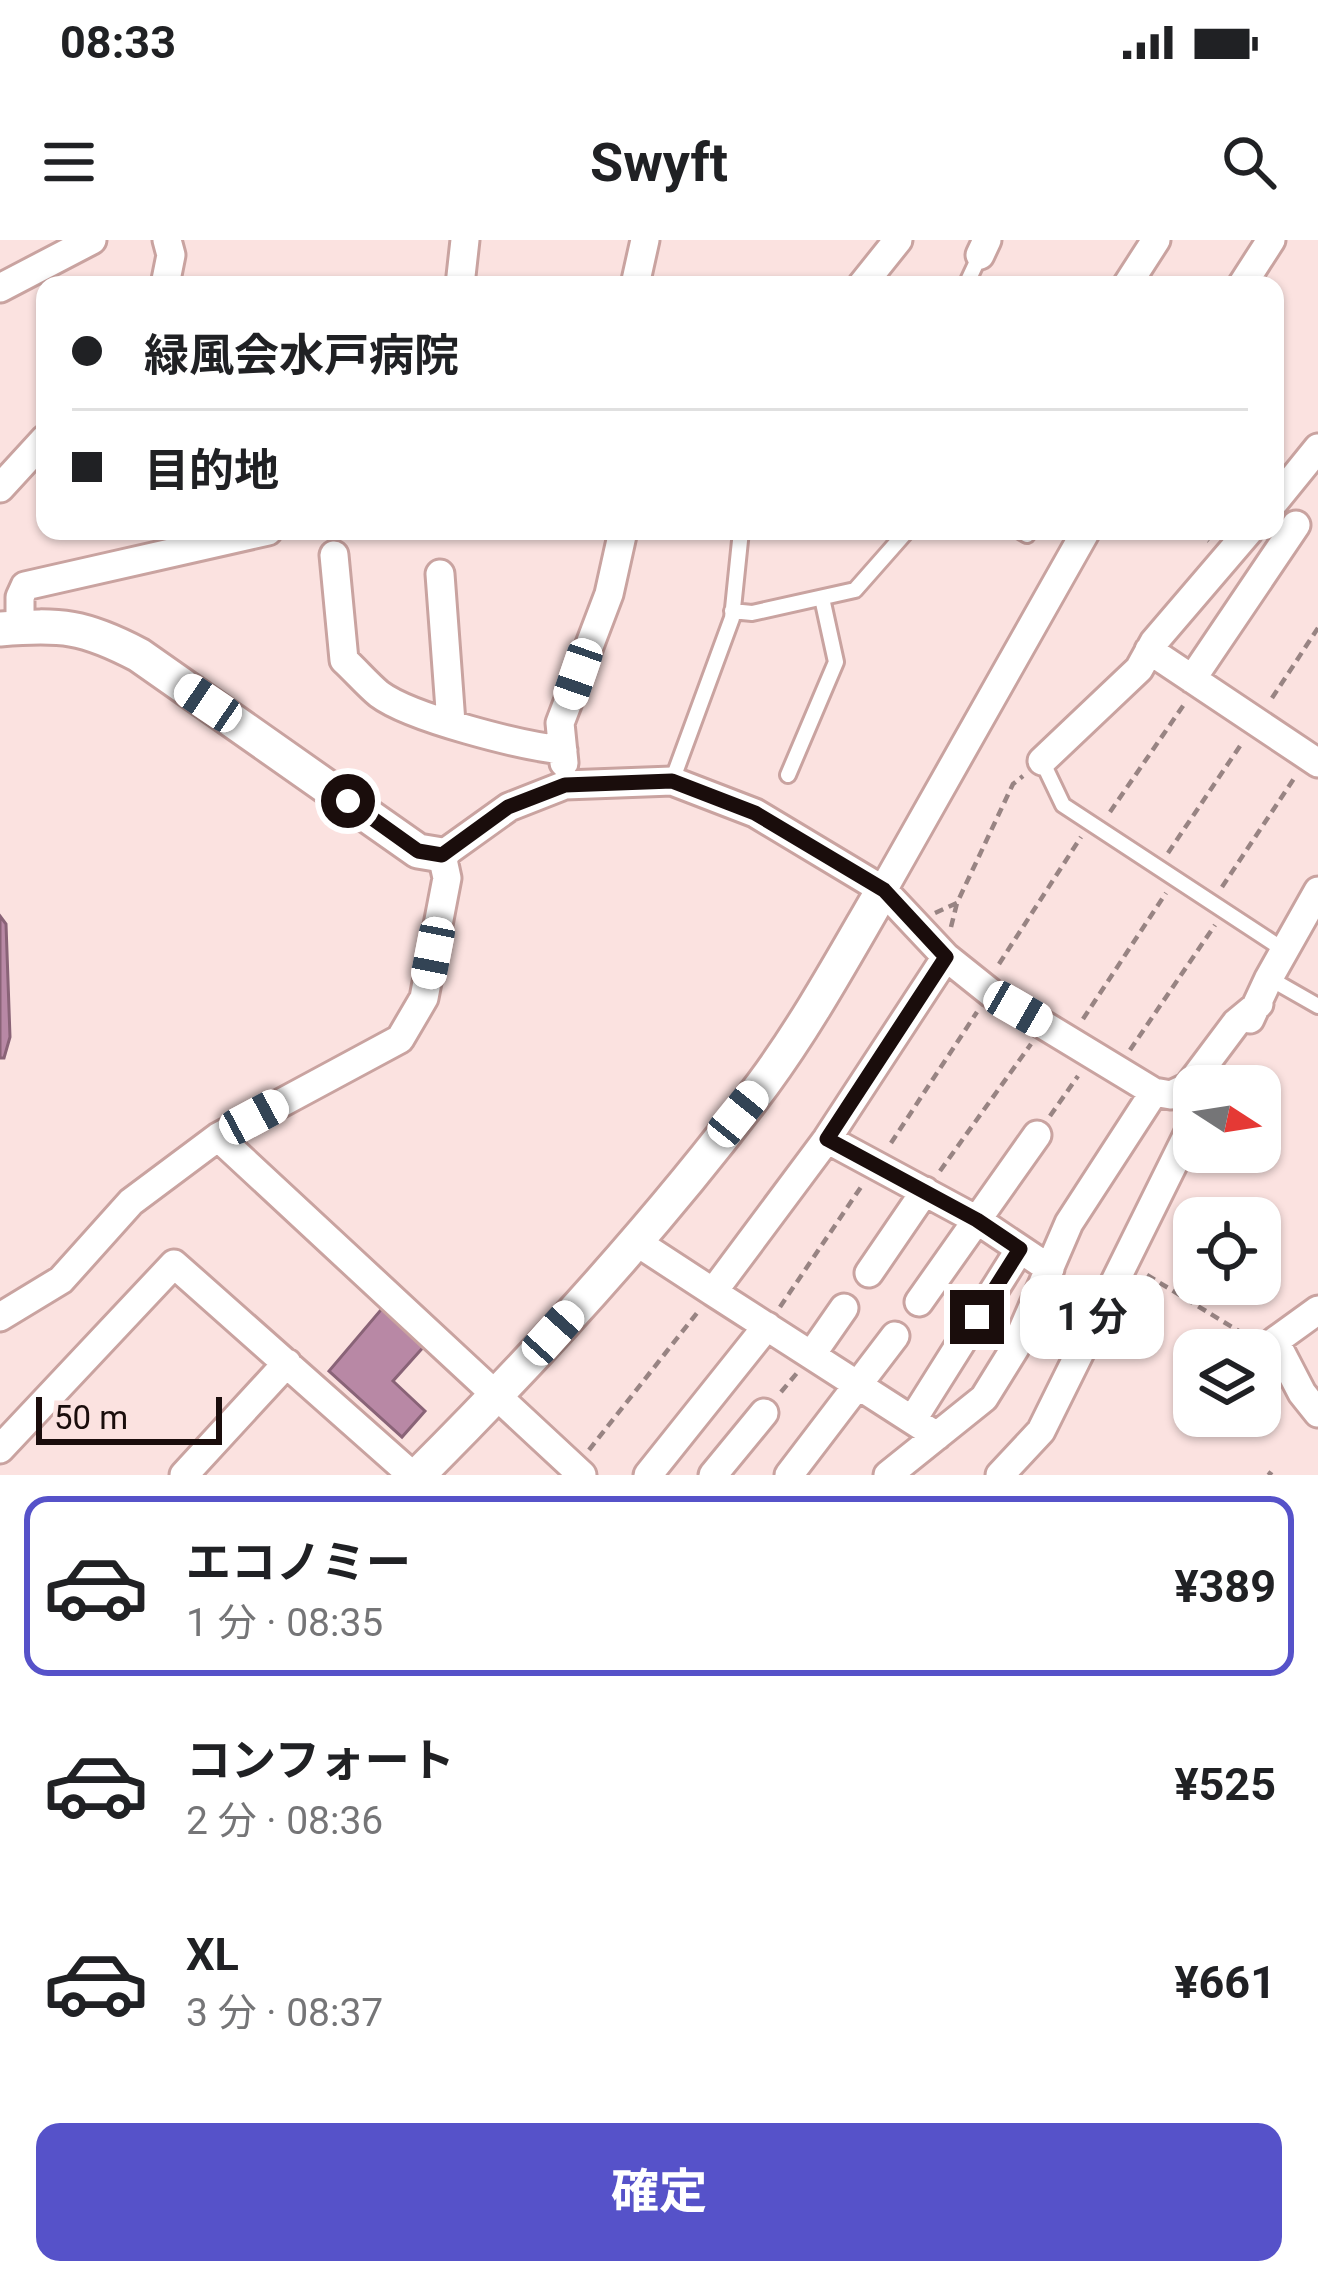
<!DOCTYPE html>
<html lang="ja">
<head>
<meta charset="utf-8">
<style>
	body { margin:0; font-family:Roboto,"Noto Sans JP",sans-serif; background:#f6f6f6; color:#202124; height:100vh; display:flex; flex-direction:column; font-size:45px; white-space:nowrap }
	* { box-sizing:border-box; margin:0 }
	p { font-size:39px; color:#757577 }
	.icon { flex:none; width:66px; height:66px; fill:none; stroke:currentColor; stroke-width:2; stroke-linecap:round; stroke-linejoin:round }
	.map { position:relative; height:1235px; overflow:hidden }
	.drawer { display:flex; flex-direction:column; background:#fff; flex:1 }
	.drawer>* { flex:none }
	.top-card { position:absolute; left:36px; top:36px; width:1248px; height:264px; border-radius:24px; box-shadow:0 3px 9px #0004; display:grid; align-content:center; height:264px; padding:0 36px; background:#fff }
	.needle { width:78px; rotate:102deg }
	.fabs { position:absolute; left:1173px; top:825px; display:grid; gap:24px }
	.fabs a { display:grid; place-items:center; width:108px; height:108px; border-radius:24px; background:#fff; box-shadow:0 3px 9px #0004; font-size:60px }
	.scale { position:absolute; left:36px; bottom:30px; width:186px; box-sizing:border-box; padding-left:12px; border:6px solid #1a0d0c; border-top:0; font-size:33px; line-height:42px; white-space:nowrap; color:#1a0d0c; -webkit-text-stroke:9px #fbe2e0; paint-order:stroke }
	.end { position:absolute; width:54px; height:54px; margin:-27px; border:15px solid #1a0d0c; background:#fff; box-shadow:0 0 0 6px #fff }
	.from { border-radius:50% }
	.bubble { position:absolute; height:84px; border-radius:24px; background:#fff; box-shadow:0 3px 9px #0004; font-size:39px; font-weight:700; line-height:84px; text-align:center }
	.car { position:absolute; width:36px; height:72px; margin:-36px -18px; border-radius:15px; box-shadow:0 0 9px 3px #0007; background:linear-gradient(#fff 24%,#345 0 40%,#fff 0 76%,#345 0 86%,#fff 0) }
	.top-card b { display:flex; align-items:center; gap:42px; height:114px; font-size:45px }
	.top-card b+b { border-top:3px solid #e0e0e0 }
	.top-card i { width:30px; height:30px; background:#202124 }
	ul { padding:21px 0 0; list-style:none }
	li { display:flex; align-items:center; gap:36px; height:180px; margin:0 24px 18px; padding:0 12px; border:6px solid transparent; border-radius:24px }
	li div { flex:1 }
	li b { display:block; font-size:45px }
	li em { font-style:normal; font-weight:700 }
	li.selected { border-color:#5652c9 }
	li>.icon { width:108px; height:108px; stroke-width:1.5 }
	.primary-button { display:flex; gap:24px; margin-top:auto; padding:24px 36px }
	.primary-button a { flex:1; height:138px; border-radius:24px; background:#5652c9; color:#fff; font-size:48px; font-weight:700; line-height:138px; text-align:center }
	.status { display:flex; justify-content:space-between; align-items:center; height:84px; padding:0 60px; background:#fff; direction:ltr }
	.status svg { height:33px; fill:currentColor }
	header { display:flex; justify-content:space-between; align-items:center; height:156px; padding:0 36px; background:#fff; font-size:54px; font-weight:700 }
	.map>svg:first-child { display:block }
	.water { fill:#b888a5; stroke:#896377; stroke-width:3 }
	.lines { fill:none; stroke-linecap:round; stroke-linejoin:round }
	.service-casing { stroke:#c9a3a0; stroke-width:20 }
	.minor-casing { stroke:#c9a3a0; stroke-width:33 }
	.tertiary-casing { stroke:#c9a3a0; stroke-width:39 }
	.path { stroke:#988483; stroke-width:4.5; stroke-dasharray:9 6; stroke-linecap:butt }
	.service { stroke:#fff; stroke-width:14 }
	.minor { stroke:#fff; stroke-width:27 }
	.tertiary { stroke:#fff; stroke-width:33 }
	.route { stroke:#1a0d0c; stroke-width:15 }
</style>
</head>
<body>
<div class="status"><b>08:33</b><svg viewBox="0 0 49 12"><path d="M0 12V9h3v3zM5 12V6h3v6zM10 12V3h3v9zM15 12V0h3v12zM26 1h20v11H26zM47 4h2v5h-2z"/></svg></div>
<header><svg class="icon" aria-label="menu" viewBox="0 0 24 24"><path d="M4 6h16M4 12h16M4 18h16"/></svg>Swyft<svg class="icon" aria-label="search" viewBox="0 0 24 24"><circle cx="10" cy="10" r="6"/><path d="M15 15l6 6"/></svg></header>
<div class="map">
<svg width="1318" height="1235" viewBox="0 0 1318 1235">
	<rect width="100%" height="100%" fill="#fbe2e0"/>
	<!-- water -->
	<path class="water" d="M0,676L6,684L10,797L4,818H0Z
		M385,1065L428,1102L393,1141L425,1171L402,1197L329,1131Z"/>
	<g class="lines">
		<defs>
			<path id="service" d="M966,45L980,15
				M1020,291L1027,295
				M732,371L752,373L855,350L907,291
				M1042,521L1063,565L1284,710
				M788,535L836,422L822,358
				M672,541L732,378L741,291
				M1269,738L1318,766"/>
			<path id="minor" d="M980,15L987,0
				M165,45L171,15L167,0
				M460,45L465,0
				M635,45L645,0
				M862,45L898,0
				M1127,45L1156,0
				M1242,45L1271,0
				M0,48L92,0
				M0,248L45,199
				M1275,261L1318,208
				M334,315L344,420C356,431 367,444 379,454C411,478 522,506 563,510
				M440,334L451,483
				M20,387V357L25,346L268,291
				M1149,410L1318,523
				M1192,439L1296,285
				M1042,521L1139,429L1154,402L1249,291
				M564,523L560,483L609,354L623,291
				M883,650L1086,291
				M1250,779L1269,738L1318,651
				M218,897L582,1235
				M827,899L977,980L1050,1029
				M635,1001L713,1052L827,899L946,717
				M869,1033L925,951
				M713,1052L937,1196
				M919,1062L1037,895
				M1318,1070L1275,1101L1302,1153L1318,1173
				M0,1077L61,1040L131,962L218,897L400,799L424,758L447,638L442,615L509,567L565,545L672,541L755,573L883,650L946,717L991,753L1154,852L1171,855L1188,847L1236,783L1259,764
				M812,1114L844,1068
				M913,1179L1020,1009
				M0,1209L174,1024L412,1235
				M184,1235L287,1123
				M648,1235L767,1086
				M713,1235L764,1173
				M789,1235L895,1096
				M888,1235L984,1158L1015,1108L1069,983L1154,852
				M1000,1235L1041,1191L1194,882"/>
			<path id="tertiary" d="M0,389C61,384 84,386 139,415L418,611L442,615
				M418,1235C540,1113 659,983 763,844C808,783 845,715 883,650"/>
		</defs>
		<!-- service casing -->
		<use href="#service" class="service-casing"/>
		<!-- minor casing -->
		<use href="#minor" class="minor-casing"/>
		<!-- tertiary casing -->
		<use href="#tertiary" class="tertiary-casing"/>
		<!-- path -->
		<path class="path" d="M1197,291L1209,301
			M1272,458L1318,388
			M1110,572L1185,463
			M1168,613L1242,503
			M1222,647L1295,537
			M935,673L957,663L1013,544L1023,536
			M951,687L957,663
			M999,724L1081,597
			M1083,779L1166,653
			M1130,810L1215,685
			M1050,876L1078,836
			M891,903L977,772
			M940,931L1031,804
			M1147,1035L1250,1098
			M780,1067L861,947
			M781,1152L797,1133
			M589,1210L697,1073
			M1268,1232L1272,1235"/>
		<!-- service -->
		<use href="#service" class="service"/>
		<!-- minor -->
		<use href="#minor" class="minor"/>
		<!-- tertiary -->
		<use href="#tertiary" class="tertiary"/>
	</g>
	<g class="lines">
		<!-- route -->
		<path class="route" d="M348,561L418,611L442,615L508,567L565,545L672,541L755,573L884,650L946,717L827,899L977,980L1020,1009L977,1077"/>
	</g>
</svg>
<div class="fabs">
<a><svg class="needle" viewBox="-14 -14 28 28"><path d="M0-13l5 13h-10z" fill="#e53935"/><path d="M0 13l5-13h-10z" fill="#757577"/></svg></a>
<a><svg class="icon" aria-label="locate" viewBox="0 0 24 24"><circle cx="12" cy="12" r="6"/><path d="M12 2v4M12 18v4M2 12h4M18 12h4"/></svg></a>
<a><svg class="icon" aria-label="layers" viewBox="0 0 24 24"><path d="M12 4l9 5-9 5-9-5zM3 14l9 5 9-5"/></svg></a>
</div>
<div class="scale">50 m</div>
<i class="end from" style="left:348px;top:561px"></i>
<i class="end" style="left:977px;top:1077px"></i>
<div class="bubble" style="left:1020px;top:1035px;width:144px">1 分</div>
<i class="car" style="left:578px;top:434px;rotate:199deg"></i>
<i class="car" style="left:208px;top:463px;rotate:304deg"></i>
<i class="car" style="left:433px;top:713px;rotate:191deg"></i>
<i class="car" style="left:1018px;top:769px;rotate:120deg"></i>
<i class="car" style="left:738px;top:874px;rotate:39deg"></i>
<i class="car" style="left:254px;top:877px;rotate:62deg"></i>
<i class="car" style="left:553px;top:1093px;rotate:42deg"></i>
<div class="top-card">
<b><i class="from"></i>緑風会水戸病院</b>
<b><i></i>目的地</b>
</div>
</div>
<section class="drawer">
<ul>
<li class="selected"><svg class="icon" aria-label="car" viewBox="0 0 24 24"><path d="M5 17H2v-5l4-1 3-4h7l3 4 3 1v5h-3M9 17h6M6 11h13"/><circle cx="7" cy="17" r="2"/><circle cx="17" cy="17" r="2"/></svg><div><b>エコノミー</b><p>1 分 · 08:35</p></div><em>¥389</em></li>
<li><svg class="icon" aria-label="car" viewBox="0 0 24 24"><path d="M5 17H2v-5l4-1 3-4h7l3 4 3 1v5h-3M9 17h6M6 11h13"/><circle cx="7" cy="17" r="2"/><circle cx="17" cy="17" r="2"/></svg><div><b>コンフォート</b><p>2 分 · 08:36</p></div><em>¥525</em></li>
<li><svg class="icon" aria-label="car" viewBox="0 0 24 24"><path d="M5 17H2v-5l4-1 3-4h7l3 4 3 1v5h-3M9 17h6M6 11h13"/><circle cx="7" cy="17" r="2"/><circle cx="17" cy="17" r="2"/></svg><div><b>XL</b><p>3 分 · 08:37</p></div><em>¥661</em></li>
</ul>
<div class="primary-button"><a>確定</a></div>
</section>
</body>
</html>
